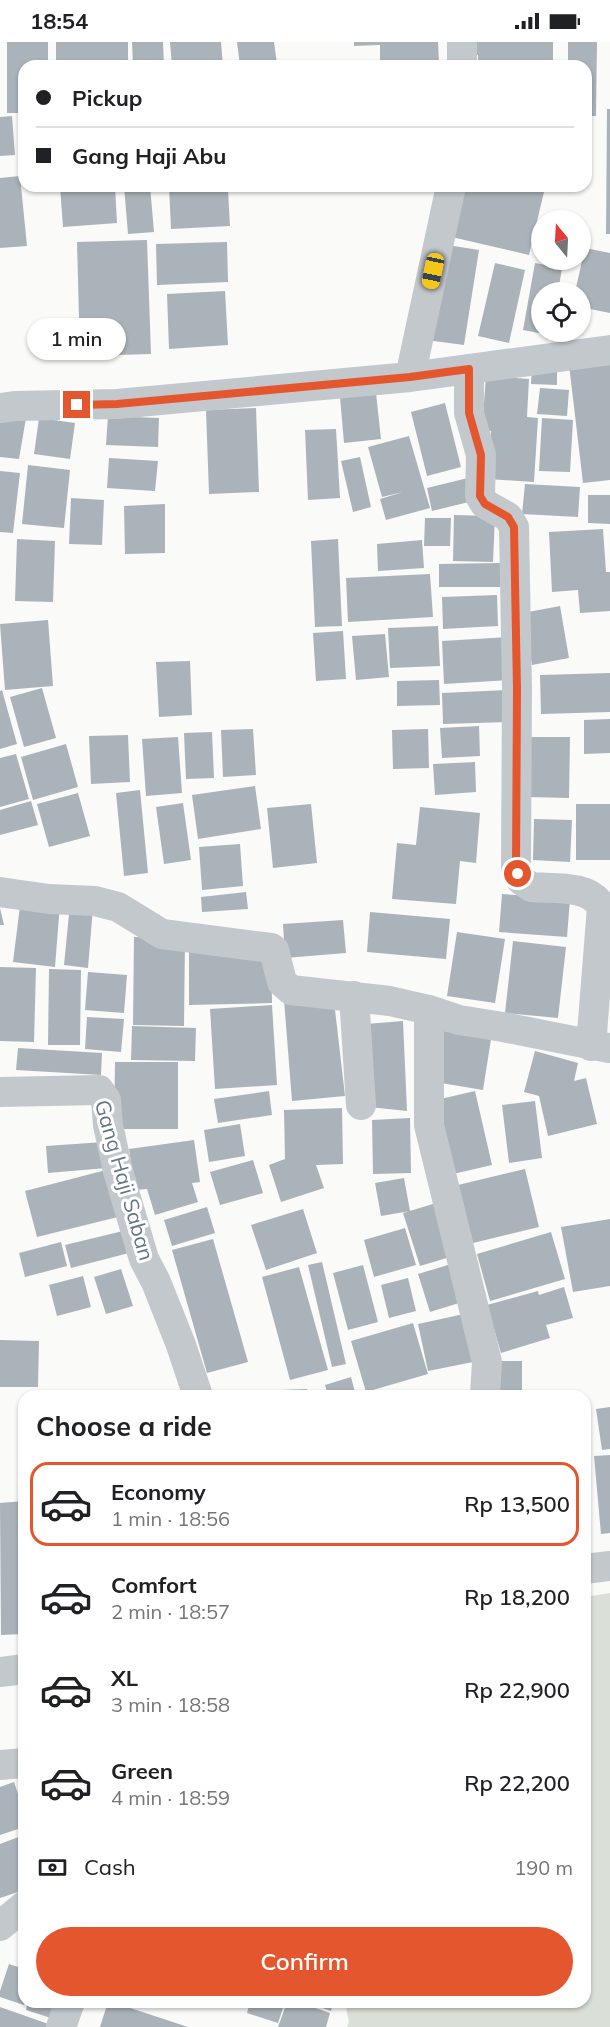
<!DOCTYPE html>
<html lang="en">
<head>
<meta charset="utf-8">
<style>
	body { margin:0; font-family:Mulish,sans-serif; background:#f2f2f2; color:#202124; height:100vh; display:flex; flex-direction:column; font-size:22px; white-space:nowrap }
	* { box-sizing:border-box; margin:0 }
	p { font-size:20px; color:#757577 }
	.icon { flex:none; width:33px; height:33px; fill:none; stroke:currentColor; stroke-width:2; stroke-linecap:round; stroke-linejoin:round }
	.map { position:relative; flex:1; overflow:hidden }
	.side { position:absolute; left:18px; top:1348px; width:573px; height:618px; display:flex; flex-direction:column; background:#fff; border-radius:18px; box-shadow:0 2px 4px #0004 }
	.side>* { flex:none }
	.hud { position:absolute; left:18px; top:18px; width:574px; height:132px; border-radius:18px; box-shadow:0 2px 4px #0004; display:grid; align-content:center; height:132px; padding:0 18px; background:#fff }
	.needle { width:39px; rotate:342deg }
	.buttons { position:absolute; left:531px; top:168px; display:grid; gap:12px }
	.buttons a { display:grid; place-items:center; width:60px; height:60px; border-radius:50%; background:#fff; box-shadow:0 2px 4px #0004; font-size:30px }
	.end { position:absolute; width:27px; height:27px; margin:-14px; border:8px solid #e4572e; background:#fff; box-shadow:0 0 0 3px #fff }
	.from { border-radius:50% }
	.bubble { position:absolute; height:42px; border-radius:21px; background:#fff; box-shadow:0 2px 4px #0004; font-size:20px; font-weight:600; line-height:42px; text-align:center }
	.car { position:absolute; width:18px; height:36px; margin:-18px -9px; border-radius:8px; box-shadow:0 0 4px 2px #0007; background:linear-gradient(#f5c518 24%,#345 0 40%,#f5c518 0 76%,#345 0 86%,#f5c518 0) }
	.hud b { display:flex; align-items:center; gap:21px; height:57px; font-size:22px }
	.hud b+b { border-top:2px solid #e0e0e0 }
	.hud i { width:15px; height:15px; background:#202124 }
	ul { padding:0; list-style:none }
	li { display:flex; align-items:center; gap:18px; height:84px; margin:0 12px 9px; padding:0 6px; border:3px solid transparent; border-radius:18px }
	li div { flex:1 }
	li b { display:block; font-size:22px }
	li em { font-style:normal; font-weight:600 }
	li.active { border-color:#e4572e }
	li>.icon { width:54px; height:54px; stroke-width:1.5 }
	h2 { padding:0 18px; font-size:27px; line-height:72px }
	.pay { display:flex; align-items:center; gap:15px; height:66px; padding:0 18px; font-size:22px }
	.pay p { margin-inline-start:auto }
	.primary-button { display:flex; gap:12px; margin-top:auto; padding:12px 18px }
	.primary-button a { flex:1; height:69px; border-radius:36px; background:#e4572e; color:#fff; font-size:24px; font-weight:600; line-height:69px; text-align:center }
	.status { display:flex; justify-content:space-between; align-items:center; height:42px; padding:0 30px; background:#fff; direction:ltr }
	.status svg { height:16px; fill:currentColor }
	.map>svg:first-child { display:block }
	.green { fill:#dadfd7 }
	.building { fill:#aab3b9 }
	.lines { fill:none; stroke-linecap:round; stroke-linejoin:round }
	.street { stroke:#c3c8cc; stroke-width:30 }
	.route { stroke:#e4572e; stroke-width:8 }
	.labels { text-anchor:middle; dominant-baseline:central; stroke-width:6; stroke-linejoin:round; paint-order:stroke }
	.street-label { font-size:21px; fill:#657683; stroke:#fff }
</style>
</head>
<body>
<div class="status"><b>18:54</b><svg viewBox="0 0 49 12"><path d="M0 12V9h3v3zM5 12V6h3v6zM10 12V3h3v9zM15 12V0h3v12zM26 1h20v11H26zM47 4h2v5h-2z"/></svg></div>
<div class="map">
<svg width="610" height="1985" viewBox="0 0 610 1985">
	<rect width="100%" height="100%" fill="#fafaf8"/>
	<!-- green -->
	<path class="green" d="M610,1551V1985H347L349,1980L345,1961L585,1960V1555Z"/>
	<!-- building -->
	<path class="building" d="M7,0H48V24H24V71H7Z
		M56,0H128V21H96V24H56Z
		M132,0H163L164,24H133Z
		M170,0H221L223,24H172Z
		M237,0H274L277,22L240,24Z
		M354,0H438L439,21H456V24H380V3L354,4Z
		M466,0H553V24H478V13L466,14Z
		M568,0H597L596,74H586V24H568Z
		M607,67H610V192H606Z
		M12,74L15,113L0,114V75Z
		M20,134L27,204L0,206V136Z
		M60,144H115L117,181L63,185Z
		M124,144H150L154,190L128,192Z
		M169,144H244L245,147L228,148L230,184L171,187Z
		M257,144H276V145L257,148Z
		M455,144H520L544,150L529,213L443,193Z
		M147,198L151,312L80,314L77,200Z
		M227,200L228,240L157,243L156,202Z
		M441,202L479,208L464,303L426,298Z
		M585,206L610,211V271L580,265V250H575Z
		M495,221L525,228L509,301L478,294Z
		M535,221L562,226L558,250H542V290H550L549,293L523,288Z
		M225,249L228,303L169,307L167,252Z
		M610,309V438L583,441L568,314Z
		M532,322L557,323V343L531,342Z
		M486,334L529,337L527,375L538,376L534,440L488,437L491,389L482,388Z
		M540,346L569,348L567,374L537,372Z
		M376,351L381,397L344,401L340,355Z
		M445,361L461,425L427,434L411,370Z
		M256,366L259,450L209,452L206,368Z
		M0,372L26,376L19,417L0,415Z
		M108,374L159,376L158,405L106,403Z
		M39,376L75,381L70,417L34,412Z
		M542,376L573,378L570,430L539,429Z
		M336,387L340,456L308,458L305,388Z
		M409,394L430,466L386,478L380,457L403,450L382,455L368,405Z
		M360,415L371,465L353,470L341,419Z
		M109,416L158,419L155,449L107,446Z
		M28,423L70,428L64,486L22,482Z
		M0,429L20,431L13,491L0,490Z
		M468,436L473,459L432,469L427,446Z
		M525,442L580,445L578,475L522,472Z
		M588,453H610V482L588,481Z
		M71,456L104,458L102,503L69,502Z
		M165,462V511L125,512L124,464Z
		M454,473L495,474L493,520L453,519Z
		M425,476H451L450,504H424Z
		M603,487L606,530H610V569L580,571L578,548L552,550L549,490Z
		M17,497L55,499L53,560L15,559Z
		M338,497L342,584L315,585L311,499Z
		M422,498L424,526L378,529L377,502Z
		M500,521V545H439V522Z
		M430,532L433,575L348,580L346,536Z
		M497,553L498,584L443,587L442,555Z
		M560,564L569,616L532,623L523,571Z
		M48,578L53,644L5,648L0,582Z
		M438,584L440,624L390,626L388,586Z
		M343,589L346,637L316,639L313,591Z
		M385,592L389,635L356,638L352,594Z
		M509,595L511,638L444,642L442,599Z
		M190,619L192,673L159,675L156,620Z
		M610,631V670L541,672L540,633Z
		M439,638L440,663L397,664V639Z
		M42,646L56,696L24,705L10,655Z
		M2,648L17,702L0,707V649Z
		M507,648L508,680L443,682L442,651Z
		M610,677V711L584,712V678Z
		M479,684L480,714L442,716L440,686Z
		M253,687L256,733L223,735L221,688Z
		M428,687L429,726L393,727L392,688Z
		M212,690L214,736L186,737L184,691Z
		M128,693L130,740L91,742L89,694Z
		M178,695L182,751L146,754L142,697Z
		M528,695H570L569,756L527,755Z
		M66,702L78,745L33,758L21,715Z
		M16,712L29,757L0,765V716Z
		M475,720L476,750L435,753L433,722Z
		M255,744L261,787L198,797L192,753Z
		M140,748L148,831L124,834L116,751Z
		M78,751L90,794L49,805L37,762Z
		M31,759L38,783L0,793V768Z
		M183,761L191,818L164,822L156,765Z
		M311,762L317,821L273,826L267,766Z
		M576,762H610V818H576Z
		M420,765L480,771L476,821L460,819L456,862L392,857L397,801L416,803Z
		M534,777L572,778L570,820L533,818Z
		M240,802L243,844L202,848L199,805Z
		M246,850L248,867L202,870L201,855Z
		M502,852L570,857L567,895L499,890Z
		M21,856L60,862L55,925L13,920Z
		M70,862L93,865L88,926L64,923Z
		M0,866L4,883H0Z
		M370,870L450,877L446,917L367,910Z
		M343,878L346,911L285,916L283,882Z
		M457,890L505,897L495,961L447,954Z
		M134,895L185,896L184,984L133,983Z
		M513,899L566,905L558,976L505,971Z
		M189,905L271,908L272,961L189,963Z
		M0,925L36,926L34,1000L0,999Z
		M49,927L81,928L80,1003H48Z
		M88,930L127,933L124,971L85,968Z
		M284,958L334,959L345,1054L292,1059Z
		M272,963L277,1043L215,1047L210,967Z
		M87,975L124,977L121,1010L85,1007Z
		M403,979L407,1069L369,1065L366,982Z
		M132,984L196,986L195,1019L131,1018Z
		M444,989L491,997L483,1048L435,1040Z
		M18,1006L102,1011L101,1033L16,1028Z
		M535,1009L578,1021L574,1039L586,1036L597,1082L548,1094L539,1054L524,1050Z
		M115,1020H178V1087H114Z
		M269,1049L272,1073L218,1081L214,1057Z
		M475,1049L492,1123L453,1132L436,1058Z
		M535,1059L542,1116L509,1121L502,1063Z
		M342,1066L343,1122L316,1123L324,1146L281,1160L269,1123L285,1117L284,1068Z
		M410,1076L411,1131L373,1132L372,1078Z
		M240,1082L245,1114L209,1120L204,1088Z
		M194,1098L200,1140L192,1141L198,1160L155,1173L147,1147L135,1148L129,1107Z
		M104,1100L106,1126L48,1131L46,1104Z
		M253,1118L263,1151L220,1163L210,1130Z
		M110,1127L122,1174L37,1195L25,1149Z
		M525,1127L539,1185L473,1201L458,1143Z
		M404,1136L410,1169L381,1174L375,1141Z
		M443,1159L460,1212L420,1224L403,1171Z
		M207,1165L215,1191L172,1204L164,1178Z
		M303,1167L317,1211L266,1228L251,1183Z
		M610,1177V1244L573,1250L561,1185Z
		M405,1186L416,1223L374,1235L364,1198Z
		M123,1189L129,1211L71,1226L65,1203Z
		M551,1190L565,1237L490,1259L477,1212Z
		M213,1197L248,1320L207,1331L172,1208Z
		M61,1200L67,1224L25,1235L19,1211Z
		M461,1219L472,1257L430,1270L418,1232Z
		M322,1220L346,1322L332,1325L308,1223Z
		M363,1223L378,1280L348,1288L333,1231Z
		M299,1225L328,1328L290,1338L262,1235Z
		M121,1227L133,1264L106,1272L94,1235Z
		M83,1234L91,1265L57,1274L49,1243Z
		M408,1236L416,1269L389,1276L381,1243Z
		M564,1245L573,1276L546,1283L550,1296L501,1311L487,1263L538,1249L539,1253Z
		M473,1270L483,1318L428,1329L418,1282Z
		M413,1281L428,1332L366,1350L351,1299Z
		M0,1298L39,1299L38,1345H0Z
		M492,1319H522V1354H492Z
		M351,1335L356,1354H328L325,1343Z
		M307,1347V1354H251V1349Z
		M436,1352L452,1353V1354H435Z
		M610,1365V1407L602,1408L596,1367Z
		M610,1413V1491L601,1492L594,1414Z
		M24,1459V1592L1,1593L0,1461Z
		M14,1740L24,1770V1785L0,1793V1745Z
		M24,1793V1848L0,1856V1802Z
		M9,1922L24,1927V1963L0,1955V1949Z
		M28,1960H66L60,1979L26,1968Z
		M108,1960H112L188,1985H100Z
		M250,1960H285L278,1981L247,1971Z
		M287,1960H298L330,1971L326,1985H278Z
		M306,1960H333L331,1969Z
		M0,1965L57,1985H0Z"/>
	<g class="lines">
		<!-- street -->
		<path class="street" d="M462,24V0
			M469,327V371L481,413L480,454L485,462L508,475L514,485L517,647L516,826L521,838L531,845C554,847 589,842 602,865L591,1004
			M410,335L451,144
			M0,366L16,364L117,362L410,335L610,308
			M0,850L49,857L95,859L118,865L162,892L271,906L274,908L282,940L291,948L390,959L429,968L459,978L503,985L609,1006
			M354,954L361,1063
			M429,968V1083L487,1320L485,1354
			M0,1050L99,1048L106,1058L108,1083L118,1129L144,1217L156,1240L181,1303L198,1354
			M585,1527L610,1524
			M0,1630L24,1627
			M0,1723L24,1721
			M0,1884L24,1864
			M61,1985L70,1960"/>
	</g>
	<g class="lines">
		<!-- route -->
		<path class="route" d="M77,363L117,362L410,335L469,327V371L481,413L480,454L485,462L508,475L514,485L517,647L516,826L518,832"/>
	</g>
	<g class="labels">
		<!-- street labels -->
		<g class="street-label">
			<text transform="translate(125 1138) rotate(74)">Gang Haji Saban</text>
		</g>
	</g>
</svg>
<div class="buttons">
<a><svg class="needle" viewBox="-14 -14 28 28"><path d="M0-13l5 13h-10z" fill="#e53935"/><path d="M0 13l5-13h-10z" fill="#757577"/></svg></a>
<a><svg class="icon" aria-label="locate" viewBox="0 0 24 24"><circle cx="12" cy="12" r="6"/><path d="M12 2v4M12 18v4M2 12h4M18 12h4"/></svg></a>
</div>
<i class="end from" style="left:518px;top:832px"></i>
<i class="end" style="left:77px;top:363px"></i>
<div class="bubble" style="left:27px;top:276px;width:99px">1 min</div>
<i class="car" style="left:433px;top:229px;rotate:192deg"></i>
<div class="hud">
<b><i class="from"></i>Pickup</b>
<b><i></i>Gang Haji Abu</b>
</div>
<section class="side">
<h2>Choose a ride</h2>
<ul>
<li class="active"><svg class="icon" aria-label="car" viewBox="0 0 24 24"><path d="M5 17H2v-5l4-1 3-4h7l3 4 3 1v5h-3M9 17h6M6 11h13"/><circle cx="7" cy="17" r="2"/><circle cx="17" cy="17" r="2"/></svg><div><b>Economy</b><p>1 min · 18:56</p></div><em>Rp 13,500</em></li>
<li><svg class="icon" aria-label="car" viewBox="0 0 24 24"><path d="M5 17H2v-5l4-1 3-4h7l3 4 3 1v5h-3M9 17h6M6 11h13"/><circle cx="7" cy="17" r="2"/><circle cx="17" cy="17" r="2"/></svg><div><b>Comfort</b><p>2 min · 18:57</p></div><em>Rp 18,200</em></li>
<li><svg class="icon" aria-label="car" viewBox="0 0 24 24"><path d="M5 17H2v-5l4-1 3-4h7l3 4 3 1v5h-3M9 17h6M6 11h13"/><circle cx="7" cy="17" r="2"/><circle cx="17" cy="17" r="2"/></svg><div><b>XL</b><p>3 min · 18:58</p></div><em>Rp 22,900</em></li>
<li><svg class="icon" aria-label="car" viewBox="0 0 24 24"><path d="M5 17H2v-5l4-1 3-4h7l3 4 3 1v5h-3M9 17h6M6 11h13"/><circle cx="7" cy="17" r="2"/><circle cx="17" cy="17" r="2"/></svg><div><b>Green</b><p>4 min · 18:59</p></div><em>Rp 22,200</em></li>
</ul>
<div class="pay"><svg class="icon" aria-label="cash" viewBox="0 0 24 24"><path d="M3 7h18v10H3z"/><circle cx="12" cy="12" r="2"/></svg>Cash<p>190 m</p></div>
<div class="primary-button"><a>Confirm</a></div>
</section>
</div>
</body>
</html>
